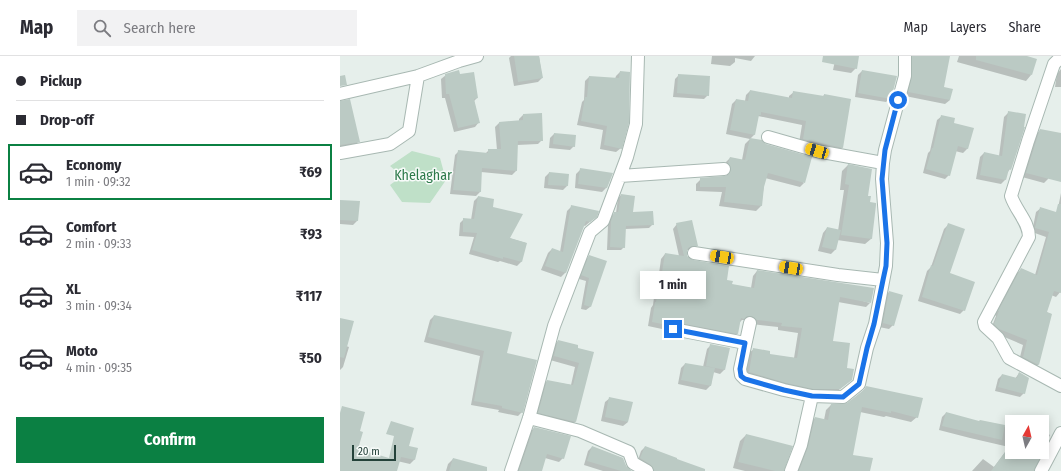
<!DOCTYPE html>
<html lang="en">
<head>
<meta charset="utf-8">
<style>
	body { margin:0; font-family:"Fira Sans Condensed",sans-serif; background:#f2f2f3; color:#2b2b33; height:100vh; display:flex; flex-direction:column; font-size:15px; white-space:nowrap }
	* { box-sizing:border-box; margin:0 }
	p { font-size:13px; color:#7c7c81 }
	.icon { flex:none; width:22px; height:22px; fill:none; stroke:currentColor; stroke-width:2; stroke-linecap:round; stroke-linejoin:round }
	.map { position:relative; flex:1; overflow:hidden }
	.sheet { display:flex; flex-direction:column; background:#fff; width:340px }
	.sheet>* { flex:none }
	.guide { display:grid; align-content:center; height:88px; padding:0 16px; background:#fff }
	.needle { width:26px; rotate:8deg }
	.controls { position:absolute; left:665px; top:359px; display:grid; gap:8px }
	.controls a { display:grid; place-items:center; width:44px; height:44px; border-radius:0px; background:#fff; box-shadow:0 2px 10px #0003; font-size:20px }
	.scale { position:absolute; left:12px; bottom:10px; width:44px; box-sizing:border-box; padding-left:4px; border:2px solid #24423a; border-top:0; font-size:11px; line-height:14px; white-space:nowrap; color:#24423a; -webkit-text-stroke:3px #f7fbf9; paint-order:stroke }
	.end { position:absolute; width:18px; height:18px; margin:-9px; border:5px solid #1a73e8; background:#fff; box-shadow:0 0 0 2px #fff }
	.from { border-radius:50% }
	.bubble { position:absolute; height:28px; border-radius:0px; background:#fff; box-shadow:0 2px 10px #0003; font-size:13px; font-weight:700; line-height:28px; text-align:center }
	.car { position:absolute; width:12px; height:24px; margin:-12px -6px; border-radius:5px; box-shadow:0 0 3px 1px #0007; background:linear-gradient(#f5c518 24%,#345 0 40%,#f5c518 0 76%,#345 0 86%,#f5c518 0) }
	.guide b { display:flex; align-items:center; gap:14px; height:38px; font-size:15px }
	.guide b+b { border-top:1px solid #e1e1e2 }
	.guide i { width:10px; height:10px; background:#2b2b33 }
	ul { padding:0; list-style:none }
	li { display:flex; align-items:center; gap:12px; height:56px; margin:0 8px 6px; padding:0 8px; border:2px solid transparent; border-radius:0px }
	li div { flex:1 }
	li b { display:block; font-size:15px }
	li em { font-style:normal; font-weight:700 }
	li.on { border-color:#0b8043 }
	li>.icon { width:36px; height:36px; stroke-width:1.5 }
	.cta { display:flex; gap:8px; margin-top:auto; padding:8px 16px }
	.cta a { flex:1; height:46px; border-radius:0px; background:#0b8043; color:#fff; font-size:16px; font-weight:700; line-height:46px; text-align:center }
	header { display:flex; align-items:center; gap:24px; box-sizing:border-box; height:56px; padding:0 20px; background:#fff; border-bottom:1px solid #e1e1e2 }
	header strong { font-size:19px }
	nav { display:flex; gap:22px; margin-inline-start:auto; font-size:14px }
	.search { width:280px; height:36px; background:#f2f2f3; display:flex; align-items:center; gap:10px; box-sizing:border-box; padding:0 14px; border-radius:0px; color:#7c7c81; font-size:15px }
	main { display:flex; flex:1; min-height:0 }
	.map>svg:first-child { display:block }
	.green { fill:#bfe0c8 }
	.shadow { fill:#0003 }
	.building { fill:#bbcac4 }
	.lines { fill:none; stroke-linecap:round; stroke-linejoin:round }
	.street-casing { stroke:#a8b8b2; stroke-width:14 }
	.street { stroke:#fff; stroke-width:12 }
	.route { stroke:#1a73e8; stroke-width:5 }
	.labels { text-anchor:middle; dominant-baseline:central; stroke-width:3; stroke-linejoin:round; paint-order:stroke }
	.park-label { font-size:14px; fill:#2d7a4b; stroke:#f7fbf9 }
</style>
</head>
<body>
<header>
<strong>Map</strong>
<div class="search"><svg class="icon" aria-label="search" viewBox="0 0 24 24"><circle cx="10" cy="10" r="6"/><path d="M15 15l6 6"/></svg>Search here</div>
<nav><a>Map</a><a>Layers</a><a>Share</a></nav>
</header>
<main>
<section class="sheet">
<div class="guide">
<b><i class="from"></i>Pickup</b>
<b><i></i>Drop-off</b>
</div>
<ul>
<li class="on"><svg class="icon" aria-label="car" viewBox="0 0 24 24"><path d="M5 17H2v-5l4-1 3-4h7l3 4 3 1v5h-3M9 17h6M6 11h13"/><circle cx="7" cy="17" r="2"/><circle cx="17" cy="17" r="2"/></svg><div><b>Economy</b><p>1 min · 09:32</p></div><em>₹69</em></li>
<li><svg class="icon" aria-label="car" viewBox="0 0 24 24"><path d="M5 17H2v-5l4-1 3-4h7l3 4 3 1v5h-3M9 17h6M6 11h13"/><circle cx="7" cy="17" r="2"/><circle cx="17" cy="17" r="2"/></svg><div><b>Comfort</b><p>2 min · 09:33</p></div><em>₹93</em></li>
<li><svg class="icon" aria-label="car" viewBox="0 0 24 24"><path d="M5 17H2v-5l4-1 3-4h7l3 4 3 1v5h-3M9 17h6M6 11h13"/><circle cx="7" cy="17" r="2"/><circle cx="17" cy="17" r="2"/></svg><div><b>XL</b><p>3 min · 09:34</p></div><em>₹117</em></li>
<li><svg class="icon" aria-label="car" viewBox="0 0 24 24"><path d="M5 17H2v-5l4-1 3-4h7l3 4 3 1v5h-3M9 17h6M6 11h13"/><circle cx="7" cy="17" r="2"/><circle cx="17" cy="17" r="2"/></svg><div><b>Moto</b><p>4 min · 09:35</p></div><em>₹50</em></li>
</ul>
<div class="cta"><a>Confirm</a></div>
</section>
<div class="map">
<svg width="721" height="415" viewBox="0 0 721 415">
	<rect width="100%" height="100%" fill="#e6efeb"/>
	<!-- green -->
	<path class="green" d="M72,95L100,102L106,124L90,147L62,146L50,129L62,120L50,110Z"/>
	<!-- shadow -->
	<path class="shadow" d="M171,0H199L202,22L198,26L174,30L169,2Z
		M372,0H415L411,5L395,2V6L390,10L371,8Z
		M496,0H518L516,12L511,17L493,14Z
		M570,0H581L610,44L605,48L565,40Z
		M619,0H683L691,19L686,25L617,6Z
		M721,13V31H715L717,18Z
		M522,15L550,42L546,46L515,41L518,19Z
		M280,16L281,92L276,96L260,93L263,74L237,69L242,46L244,44L245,25L249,21L275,23L276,20Z
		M106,19H119L137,42L134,45L139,66L135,71L114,76L105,42H102L101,23Z
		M339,19L368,39L364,43L333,41L335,23Z
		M410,35L449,43V40L454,36L482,41L484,39L502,92L498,96L459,87L462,69L418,60L414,79L410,83L386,78L392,48L396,44L405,45L406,39Z
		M0,46L18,86L12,92L0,94Z
		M669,56L670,113L667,117L665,124L661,128L636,123L640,101L644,97L659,100L664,61Z
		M183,59L202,84L198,88L177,89L176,115L172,119L141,116L140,136L136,140L110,138L115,99L119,95L145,98L149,94H157L155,71L159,67L179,66V63Z
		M602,60L612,68L628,92L623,97L615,95L609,119L605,123L583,117L588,97L590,95L597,64Z
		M700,74L721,78V95L708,123L704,127L682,121L696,79Z
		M214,78L234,90L230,94L209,92L210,82Z
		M410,83L464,127L460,131L425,122L421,150L416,155L379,150L382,136L356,135V128L361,123L386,121L387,118L384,112L385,107L390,102L402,104L405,88Z
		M508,109L527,140L531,183L525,188L497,184L495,194L491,198L478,195L483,177L487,172L498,175L504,134H500L502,115Z
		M241,113L267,131L262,136L235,132L236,118Z
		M209,117L228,119L227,130L223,134L204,132L205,121Z
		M721,137V235L716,241L711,239L706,256L711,258L698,309L694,313L679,305L683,289L655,277L651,273L656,260L655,259L677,217L682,213L695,219L706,181L692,176L696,156L701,152L717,157Z
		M281,139L292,157L313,168L309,172L285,173L284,191L281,194H267L268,169L271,160L276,157L278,142Z
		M138,141L151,152L169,182L186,187L181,206L177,210L160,205L158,206L129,198L134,181L119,180L120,167L124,163L131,164L134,145Z
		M0,145L19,146L17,165L13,169L0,168Z
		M231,151L251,165L245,170L243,169L225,217L221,221L201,214L208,197L212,193L220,196L227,155Z
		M337,168L357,190L353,194H347L346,200L391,229L411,232L413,220L417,215L530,247L526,251L498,246L492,286L511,324L495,337L468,336L405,321L409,297L414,293L429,299L454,302L458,277L438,274V271L412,268L407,264H402L399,267L397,278L393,282L330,270H325L322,273L308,270L311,252L313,249L315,234L317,232L321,203L325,198L339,200L333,173Z
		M608,169L609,218L624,254L620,258L578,245L587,215L591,211L604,173Z
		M249,200L250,251L246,254L241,253L246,225L239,223L246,204Z
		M549,236L553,269L549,273L539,271L545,240Z
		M94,260L166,298L182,356L178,360L158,356L159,354L131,349L140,300L84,286L90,264Z
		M0,263L6,290L9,291L3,311L0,314Z
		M218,285L236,293L253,297L235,366L231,370L195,361L203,329L207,325L231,329L235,311L210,304L214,289Z
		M371,289L385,313L380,318L373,316L371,329L366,334L338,328L341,312L345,308L363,311L367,293Z
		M679,317L684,337L680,341L655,335L658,323L662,319L675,323Z
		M527,331L577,361L571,366L546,360L544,361L520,356L512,400L529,415H456L470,367L475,362L484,364L486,354L491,349L508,348Z
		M270,342L288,366L283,370L261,365L265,346Z
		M606,357L639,366L640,365L672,372V396H701L693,415H632L643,403L654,411L669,391L630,382L599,374L602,361Z
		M194,372L223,402L219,406L205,402L201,415H177L190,376Z
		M702,374L710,379L702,395Z
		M406,379L443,415H405L393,412L400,385Z
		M252,391L282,402L288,414L290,415H263L244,409L248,395Z
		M305,391L327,415H308L297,407L301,395Z
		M77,392L74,404L70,408L57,405L59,393Z
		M113,403L137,415H106L108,408Z"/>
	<!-- building -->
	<path class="building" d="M174,0H199L203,22L178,26Z
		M483,0H519L517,13L482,6Z
		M572,0H610L604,31L613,33L610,44L568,36L572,20Z
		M636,0H687L697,3L692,19L636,4Z
		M119,14L120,18L134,16L138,42L134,43L140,67L118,72L109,38H106L105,18Z
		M522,14L557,20L551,43L518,37Z
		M280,15L290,16L289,67L282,93L264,89L267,70L241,65L245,41H247L249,20L279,22Z
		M338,18L370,20L369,40L337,37Z
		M5,19L7,29L0,30V20Z
		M410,34L452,42L453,35L484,40V38L511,43L503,92L463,83L466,65L421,56V59H419L415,79L390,74L396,43L408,45Z
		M10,43L20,86L0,89V45Z
		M668,55L686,58L684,71H685L671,114L669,113L666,124L640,119L644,96L662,100Z
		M202,57L203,85H178L177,115L142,112L141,136L113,134L118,94L148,97V93H161L159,66L183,64V58Z
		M601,59L615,62L614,67L634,72L628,93L618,90L610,120L586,113L592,92H593Z
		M700,73L721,77V126L686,117Z
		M214,77L236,79L235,91L213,88Z
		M410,82L422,84L426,88L472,101L465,127L428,117L424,131L422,150L384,146L386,131H360V122L384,120L388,119L391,113L388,107L390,101L405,104Z
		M508,108L532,113L528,140H531L530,146L536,147V149L532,183L501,179L509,129L505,128Z
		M240,112L273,117L267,132L238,128Z
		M209,116L229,118L228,130L208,129Z
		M281,138L295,140L293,156L313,155L314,169L286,170L285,192L270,191L271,165L274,156H278Z
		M138,140L154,143L153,151L183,158L170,182L187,187L182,206L163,201V203L132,194L137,177L123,176V162L134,163Z
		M0,144L20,145L18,165L0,164Z
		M718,148H721V237L714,235L707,256L712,258L699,309L683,301L687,284L659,273L654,268L659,255H658L681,212L697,219L709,176L695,172L700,151L716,156Z
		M231,149L259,155L257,161L250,166L246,165L226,217L205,210L212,192L223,196Z
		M352,164L358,190H352L348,192L347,196V200L353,204L389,210L387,224L393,225L392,228L414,232L417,214L534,232L531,247L500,241L493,285L510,287L507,312L514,313L512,324L500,333H473L446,327L409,316L413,292L430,295V298L457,302L462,272L441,270L442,267L417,264L411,260H407L404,263L401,262L398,278L334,266H330L327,269L312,266L315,246H316L319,228L320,229L325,197L344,200L336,167Z
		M608,167L625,173L610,217L635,226L625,255L582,241L591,209L593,210Z
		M487,171L501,174L496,194L482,191Z
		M249,199L267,205L251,251L244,249L249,222L241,219Z
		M549,235L563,239L554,270L543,267Z
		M94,259L172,276L167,297L197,304L183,357L162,352V350L134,345L144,295L88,281Z
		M0,262L14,265L4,302L0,301Z
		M218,284L238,289V292L254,296L236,366L198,357L207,324L233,329L239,307L214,300Z
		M370,288L390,292L385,314L366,310Z
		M345,307L375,312L371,330L341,324Z
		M679,316L689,322L685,338L658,331L662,318L677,322Z
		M526,330L583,342L578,362L551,355V357L522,351L513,399L533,402L530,415H459L468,391L475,361L488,364L491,348H503L507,347L524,334Z
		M269,341L293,346L288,366L265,361Z
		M2,350L25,356L20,375L23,376L18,393L49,402L54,380L46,378L51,365L74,372L69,390L78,392L75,404L61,401L57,415H0V357Z
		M606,356L639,365L640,364L665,369L662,384L602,370Z
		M194,371L231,380L224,403L207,398L202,415H179Z
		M406,378L453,390L444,415H435L398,406Z
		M252,390L283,402L286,410L292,415H281L247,405Z
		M305,390L337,402V403L365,413V415H314L311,409L300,402Z
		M665,396H703L694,415H651Z
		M113,402L147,411V415H109Z"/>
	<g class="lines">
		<defs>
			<path id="street" d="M721,1L714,8L688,85L671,140C676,155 689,166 689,181L644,266L645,270L658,282L669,302L721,330
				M0,38L78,20L119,5L137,0
				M428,81L477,95L543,107
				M0,97L50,88L69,75L78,20
				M280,120L384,113
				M354,197L498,219L543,224
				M410,267L400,313L401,319L405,323L444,334L472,340
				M333,273L405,287
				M189,362L240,375L289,396L293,407L307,415
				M171,415L189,362L214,270L250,176L263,165L287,101L296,68L298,0
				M451,415L461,389L472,340L503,341L519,328L527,292L535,268L546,210L547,187L542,123L543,107L545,94L565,20V0
				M701,415L721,377"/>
		</defs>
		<!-- street casing -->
		<use href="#street" class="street-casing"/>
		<!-- street -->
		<use href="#street" class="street"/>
	</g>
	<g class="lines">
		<!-- route -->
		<path class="route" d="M333,273L405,287L400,313L401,320L405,323L444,334L472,340L503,341L519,328L527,292L534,268L543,224L546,210L547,187L542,123L545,94L558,44"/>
	</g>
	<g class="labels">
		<!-- park labels -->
		<g class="park-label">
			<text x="83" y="119">Khelaghar</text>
		</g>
	</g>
</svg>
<div class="controls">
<a><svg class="needle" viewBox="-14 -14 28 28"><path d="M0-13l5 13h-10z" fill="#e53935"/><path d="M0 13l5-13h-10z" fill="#7c7c81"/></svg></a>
</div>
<div class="scale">20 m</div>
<i class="end from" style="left:558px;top:44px"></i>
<i class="end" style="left:333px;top:273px"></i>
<div class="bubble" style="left:300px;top:215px;width:66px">1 min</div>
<i class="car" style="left:477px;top:95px;rotate:286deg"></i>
<i class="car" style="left:382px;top:201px;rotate:279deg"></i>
<i class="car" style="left:451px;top:212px;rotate:279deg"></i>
</div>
</main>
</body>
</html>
